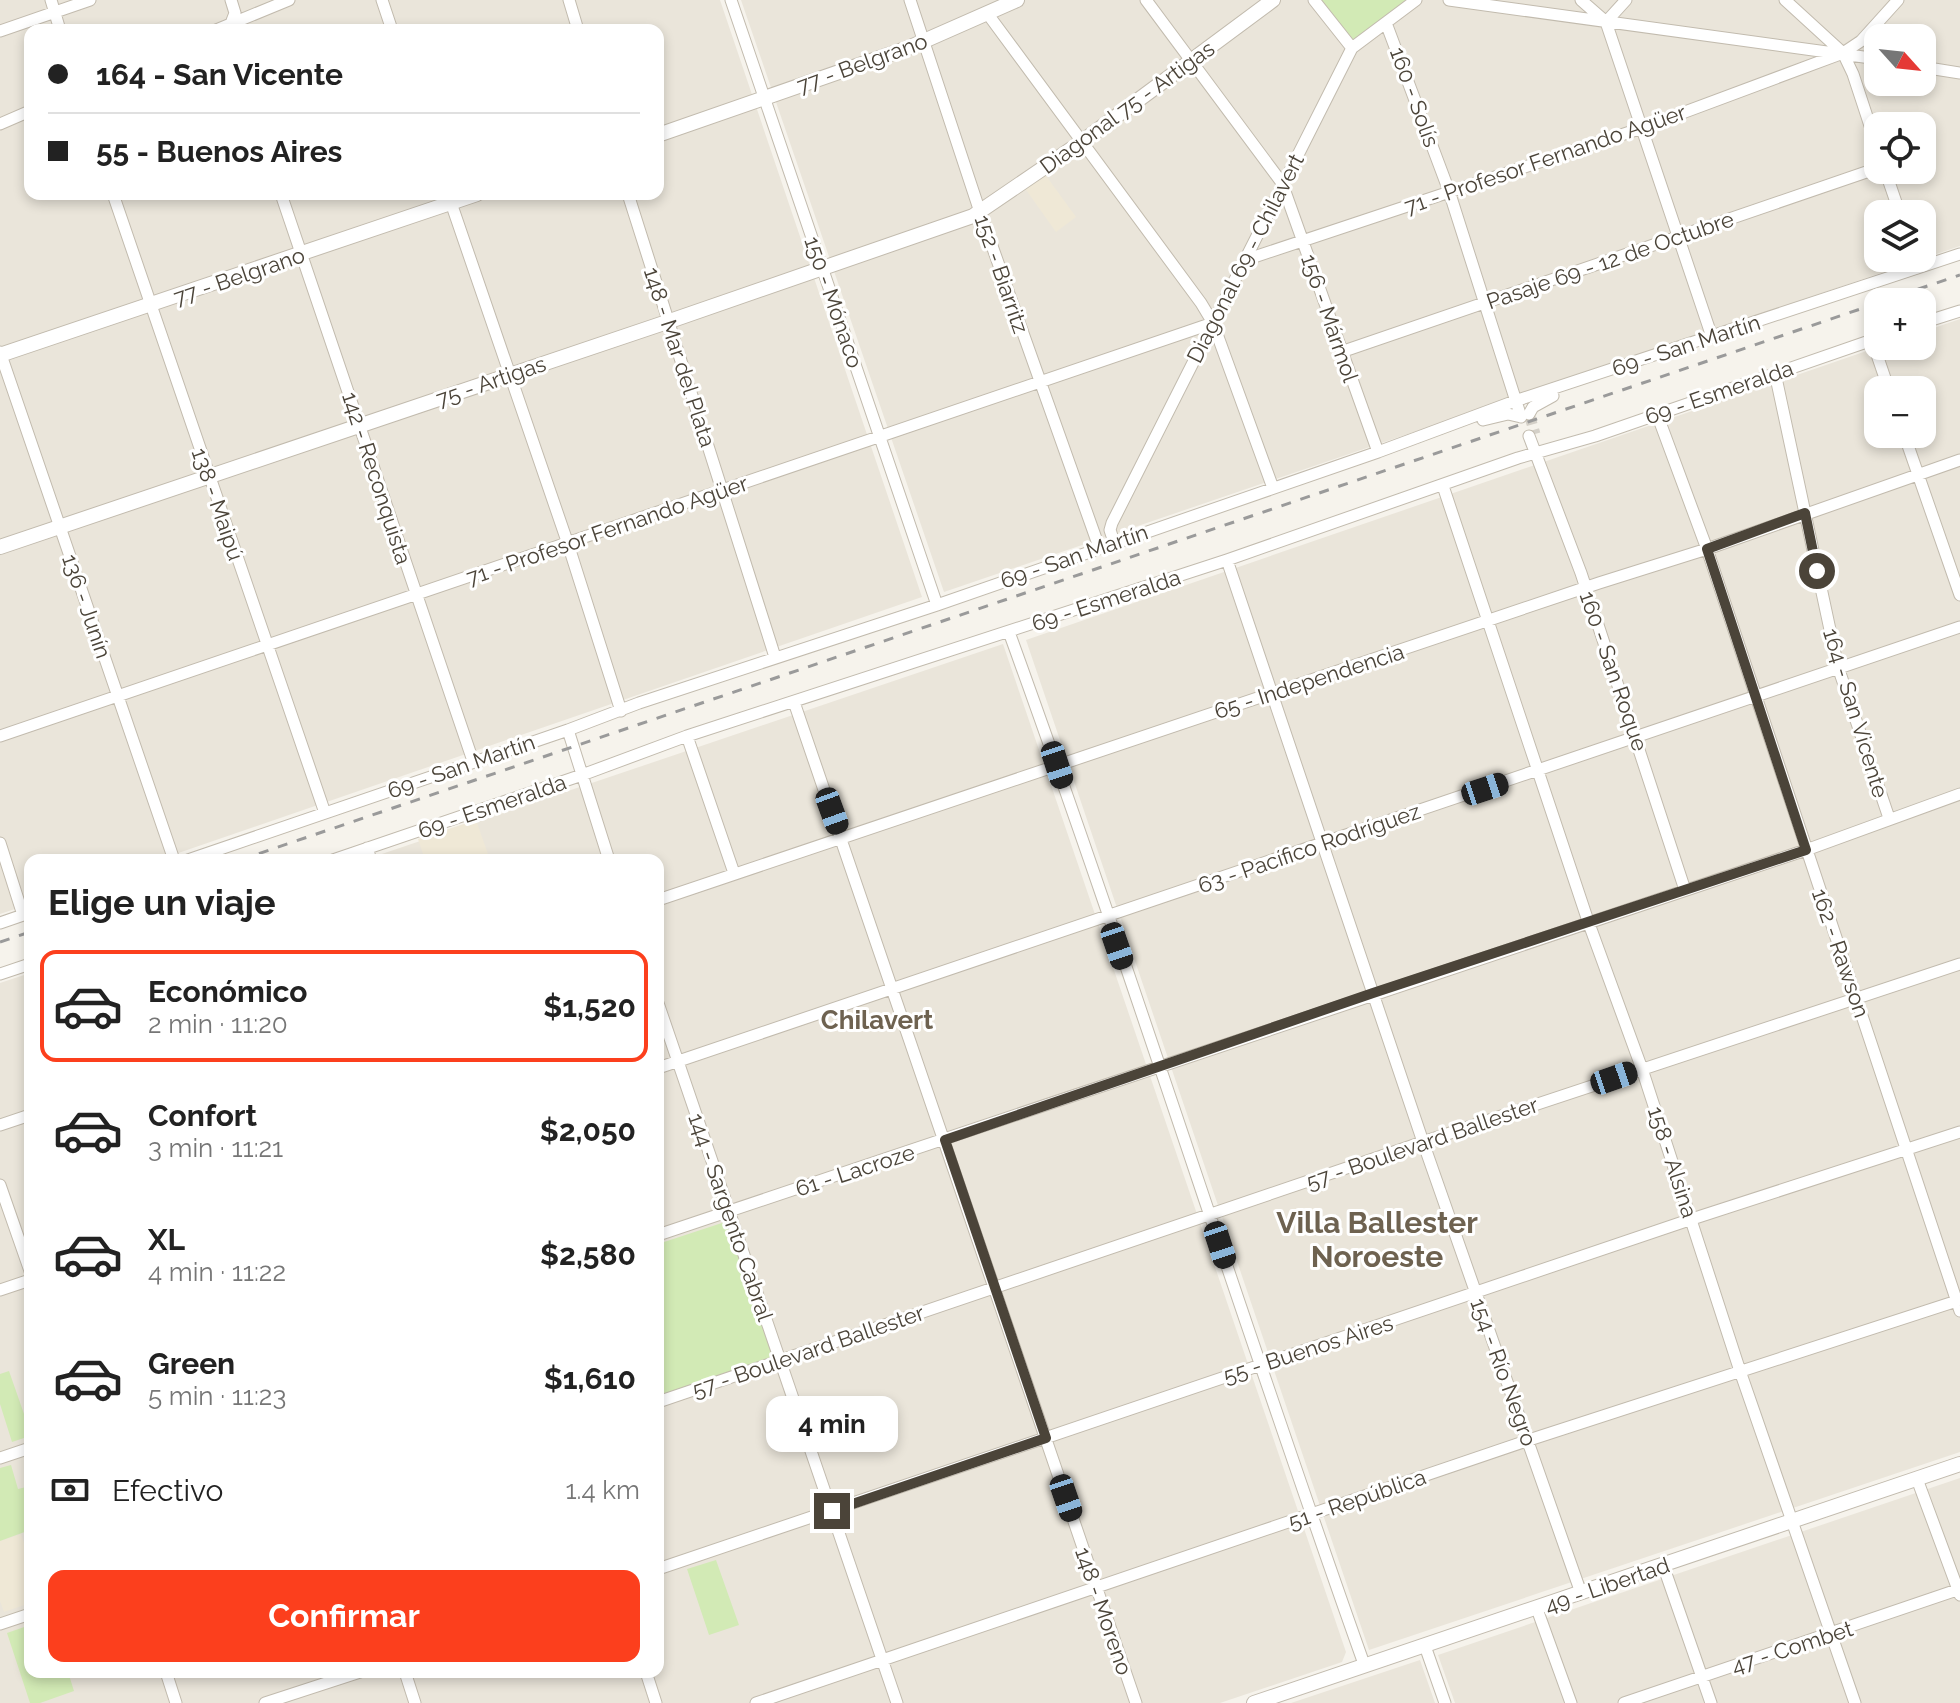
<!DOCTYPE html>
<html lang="es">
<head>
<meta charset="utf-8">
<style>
	body { margin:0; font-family:Raleway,sans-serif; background:#f6f6f6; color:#222; height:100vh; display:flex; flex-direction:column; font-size:30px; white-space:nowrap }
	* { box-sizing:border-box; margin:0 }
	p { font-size:26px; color:#767676 }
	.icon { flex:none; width:44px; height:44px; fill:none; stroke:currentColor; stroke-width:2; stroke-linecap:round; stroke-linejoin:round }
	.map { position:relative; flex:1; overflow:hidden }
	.panel { position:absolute; left:24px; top:854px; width:640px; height:824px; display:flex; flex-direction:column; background:#fff; border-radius:16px; box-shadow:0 4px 12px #0003 }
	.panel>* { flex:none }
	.hud { position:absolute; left:24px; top:24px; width:640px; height:176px; border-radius:16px; box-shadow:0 4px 12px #0003; display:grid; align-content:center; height:176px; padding:0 24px; background:#fff }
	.needle { width:52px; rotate:117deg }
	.fabs { position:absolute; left:1864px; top:24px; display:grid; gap:16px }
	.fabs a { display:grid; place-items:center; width:72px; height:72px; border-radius:16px; background:#fff; box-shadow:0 4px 12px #0003; font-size:40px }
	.end { position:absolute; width:36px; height:36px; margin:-18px; border:10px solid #4b4439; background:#fff; box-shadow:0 0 0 4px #fff }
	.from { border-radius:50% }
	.bubble { position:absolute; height:56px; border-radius:16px; background:#fff; box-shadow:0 4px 12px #0003; font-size:26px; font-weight:700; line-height:56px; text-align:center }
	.car { position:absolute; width:24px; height:48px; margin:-24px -12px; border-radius:10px; box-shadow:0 0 6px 2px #0007; background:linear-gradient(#222 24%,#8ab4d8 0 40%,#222 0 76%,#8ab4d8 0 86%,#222 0) }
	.hud b { display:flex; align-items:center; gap:28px; height:76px; font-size:30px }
	.hud b+b { border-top:2px solid #e0e0e0 }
	.hud i { width:20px; height:20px; background:#222 }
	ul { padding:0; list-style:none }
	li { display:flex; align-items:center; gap:24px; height:112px; margin:0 16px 12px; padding:0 8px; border:4px solid transparent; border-radius:16px }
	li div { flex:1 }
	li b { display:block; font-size:30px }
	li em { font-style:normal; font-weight:700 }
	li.current { border-color:#fc3f1d }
	li>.icon { width:72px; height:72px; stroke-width:1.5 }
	h2 { padding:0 24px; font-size:36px; line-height:96px }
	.pay { display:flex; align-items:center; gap:20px; height:88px; padding:0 24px; font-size:30px }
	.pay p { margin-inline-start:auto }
	.cta { display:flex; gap:16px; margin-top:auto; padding:16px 24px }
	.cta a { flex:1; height:92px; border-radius:16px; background:#fc3f1d; color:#fff; font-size:32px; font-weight:700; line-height:92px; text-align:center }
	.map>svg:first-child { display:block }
	.residential { fill:#eae5da; fill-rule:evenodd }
	.education { fill:#efe8d6 }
	.green { fill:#d2eab5 }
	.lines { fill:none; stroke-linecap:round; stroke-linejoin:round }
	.minor-tunnel { stroke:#d4d0c8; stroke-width:11; stroke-dasharray:11 5.5; stroke-linecap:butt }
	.minor-casing { stroke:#c2bbae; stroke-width:13 }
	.tertiary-casing { stroke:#c2bbae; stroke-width:16 }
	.minor { stroke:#fff; stroke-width:11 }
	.tertiary { stroke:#fff; stroke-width:14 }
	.rail { stroke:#9a9a9a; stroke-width:3; stroke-dasharray:10 10; stroke-linecap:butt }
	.route { stroke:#4b4439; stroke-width:10 }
	.labels { text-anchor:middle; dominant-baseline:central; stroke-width:6; stroke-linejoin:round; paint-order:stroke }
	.street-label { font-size:22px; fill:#4b4439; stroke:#fff }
	.quarter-label { font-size:26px; font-weight:bold; fill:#6e6250; stroke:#fff }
	.district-label { font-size:30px; font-weight:bold; fill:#6e6250; stroke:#fff }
</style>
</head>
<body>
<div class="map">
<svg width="1960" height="1703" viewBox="0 0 1960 1703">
	<rect width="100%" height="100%" fill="#f6f3ec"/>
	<!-- residential -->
	<path class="residential" d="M0,0H720L922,597L158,860H30V904L0,914ZM30,30H658V194H30Z
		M741,0H1960V246L944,592ZM1878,38H1922V82H1878ZM1878,126H1922V170H1878ZM1878,214H1922V258H1878Z
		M1960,319V1452L1369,1650L1026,640L1881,346H1922V332ZM1878,390H1922V434H1878Z
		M1003,644L1346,1652L1342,1662L1220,1703H0V983L30,973V1672H658V860H364Z
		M1960,1478V1703H1455L1438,1655Z
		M1420,1660L1435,1703H1291Z"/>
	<!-- education -->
	<path class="education" d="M1044,173L1076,217L1056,232L1024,187Z
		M476,820L490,860H425L418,839Z
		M21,1534L30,1561V1603L4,1612L0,1601V1541Z"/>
	<!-- green -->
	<path class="green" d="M1319,0H1408L1351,43Z
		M728,1221L776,1361L658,1399V1244Z
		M9,1371L30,1431V1436L12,1442L0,1404V1374Z
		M11,1465L18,1489L30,1486V1530L0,1541V1468Z
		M716,1560L739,1625L709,1635L687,1569Z
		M30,1625V1672H68L74,1691L40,1703H30L7,1633Z"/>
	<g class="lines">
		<!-- minor-tunnel -->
		<path class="minor-tunnel" d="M1529,414L1535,434"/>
		<defs>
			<path id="minor" d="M51,0L60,30
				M382,0L392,30
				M569,0L578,30
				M731,0L937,605
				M910,0L980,212L1099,547
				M1146,0L1282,183L1378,452
				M1314,0L1352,48
				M1449,0L1878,59
				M1581,0L1606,22L1712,337
				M1785,0L1843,53L1853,74L1878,150
				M987,13L1201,303L1213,323L1273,488
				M1606,22L1626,0
				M1386,23L1449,191L1521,417
				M230,26L235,13L231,0
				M216,30L289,0
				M0,31L90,0
				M1922,67L1960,73
				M0,124L30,111
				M1885,170L1900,214
				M113,194L325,813
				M281,194L473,761
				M448,194L568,544L621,711
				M628,194L775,657
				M1245,260L1642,128L1843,53L1861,41L1898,0
				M1922,323L1960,311
				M1872,340L1889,390
				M0,352L174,860
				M1341,352L1878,168
				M1775,373L1838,667L1889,818
				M1529,414L1533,407L1553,396
				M1657,414L1707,549L1960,1311
				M1483,420L1508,414L1521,417
				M1904,434L1960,595
				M1529,436L1581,573L1685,890
				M1443,486L1588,921L1642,1069L1740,1371L1855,1703
				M1114,542L1110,530L1112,523L1352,48L1416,0
				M1227,560L1423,1142L1581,1593
				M1009,632C1133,974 1242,1322 1364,1664
				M794,702L1136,1703
				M568,730L609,860
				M0,736L1213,323
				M687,736L734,873
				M0,843L23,915
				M367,848L371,860
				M188,860L568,730L639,703L937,605L1378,452L1515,401L1960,254
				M333,860L582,775L687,736L1227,560L1518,458L1595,436L1878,338
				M658,900L1599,583L1707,549L1960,460
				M0,923L29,913
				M0,974L30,964
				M658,1003L897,1703
				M658,1068L1960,627
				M0,1125L30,1115
				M0,1185L30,1271
				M658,1235L1806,850L1960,794
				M0,1290L30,1280
				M658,1402L1423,1142L1960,964
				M0,1458L30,1448
				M1917,1479L1960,1595
				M1663,1565L1711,1703
				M658,1569L1692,1219L1960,1132
				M1537,1609L1571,1703
				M0,1624L30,1614
				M1425,1646L1445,1703
				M166,1672L176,1703
				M405,1672L415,1703
				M646,1672L656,1703
				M265,1703L360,1672
				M756,1703L1529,1440L1960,1300
				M1624,1703L1960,1589"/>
			<path id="tertiary" d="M658,135L908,48L1017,0
				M0,355L477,194
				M0,547L667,322L973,216L1083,141L1273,0
				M1254,1703L1960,1464"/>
		</defs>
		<!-- minor casing -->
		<use href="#minor" class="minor-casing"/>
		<!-- tertiary casing -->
		<use href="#tertiary" class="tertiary-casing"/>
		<!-- minor -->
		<use href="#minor" class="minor"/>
		<!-- tertiary -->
		<use href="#tertiary" class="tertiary"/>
		<!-- rail -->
		<path class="rail" d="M1880,302L1960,275
			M240,860L1878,303
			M0,942L30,932"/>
	</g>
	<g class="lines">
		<!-- route -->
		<path class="route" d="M832,1511L1046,1438L945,1140L1373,993L1806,850L1707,549L1805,513L1817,571"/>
	</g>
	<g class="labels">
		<!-- street labels -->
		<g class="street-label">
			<text transform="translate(862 63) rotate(-20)">77 - Belgrano</text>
			<text transform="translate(1415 97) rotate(70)">160 - Solís</text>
			<text transform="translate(1127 107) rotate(-36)">Diagonal 75 - Artigas</text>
			<text transform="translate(1545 159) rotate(-19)">71 - Profesor Fernando Agüer</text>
			<text transform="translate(1245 258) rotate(-63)">Diagonal 69 - Chilavert</text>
			<text transform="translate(1610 260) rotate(-19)">Pasaje 69 - 12 de Octubre</text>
			<text transform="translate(1002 274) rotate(71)">152 - Biarritz</text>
			<text transform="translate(239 276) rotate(-19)">77 - Belgrano</text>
			<text transform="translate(834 302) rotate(71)">150 - Mónaco</text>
			<text transform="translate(1330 318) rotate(71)">156 - Mármol</text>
			<text transform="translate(1686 345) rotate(-18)">69 - San Martín</text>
			<text transform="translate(680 357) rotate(72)">148 - Mar del Plata</text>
			<text transform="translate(491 381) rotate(-19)">75 - Artigas</text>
			<text transform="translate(1719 392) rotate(-19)">69 - Esmeralda</text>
			<text transform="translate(377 478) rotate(72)">142 - Reconquista</text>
			<text transform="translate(218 504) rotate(71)">138 - Maipú</text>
			<text transform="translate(607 530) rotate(-19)">71 - Profesor Fernando Agüer</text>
			<text transform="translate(1074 556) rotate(-19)">69 - San Martín</text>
			<text transform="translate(1106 600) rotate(-18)">69 - Esmeralda</text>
			<text transform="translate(87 606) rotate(71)">136 - Junín</text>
			<text transform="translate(1614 671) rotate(71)">160 - San Roque</text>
			<text transform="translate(1309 681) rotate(-18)">65 - Independencia</text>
			<text transform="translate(1856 713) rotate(73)">164 - San Vicente</text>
			<text transform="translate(461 766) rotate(-19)">69 - San Martín</text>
			<text transform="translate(492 806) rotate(-19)">69 - Esmeralda</text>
			<text transform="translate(1309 848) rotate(-19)">63 - Pacífico Rodríguez</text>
			<text transform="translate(1841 953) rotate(71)">162 - Rawson</text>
			<text transform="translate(1422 1143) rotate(-19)">57 - Boulevard Ballester</text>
			<text transform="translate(1673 1162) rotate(72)">158 - Alsina</text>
			<text transform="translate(855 1170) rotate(-18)">61 - Lacroze</text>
			<text transform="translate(731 1217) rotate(71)">144 - Sargento Cabral</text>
			<text transform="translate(1308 1349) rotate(-18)">55 - Buenos Aires</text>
			<text transform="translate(808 1351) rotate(-19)">57 - Boulevard Ballester</text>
			<text transform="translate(1504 1372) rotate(70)">154 - Río Negro</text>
			<text transform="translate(1357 1499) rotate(-19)">51 - República</text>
			<text transform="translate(1607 1585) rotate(-19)">49 - Libertad</text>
			<text transform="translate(1104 1611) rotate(71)">148 - Moreno</text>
			<text transform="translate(1792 1647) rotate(-18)">47 - Combet</text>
		</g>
		<!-- quarter labels -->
		<g class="quarter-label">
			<text x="877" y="1020">Chilavert</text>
		</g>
		<!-- district labels -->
		<g class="district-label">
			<text x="1377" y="1222">Villa Ballester<tspan x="1377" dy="34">Noroeste</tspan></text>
		</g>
	</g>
</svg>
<div class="fabs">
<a><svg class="needle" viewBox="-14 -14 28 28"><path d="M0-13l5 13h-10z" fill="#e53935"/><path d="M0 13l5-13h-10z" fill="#767676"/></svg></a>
<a><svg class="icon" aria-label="locate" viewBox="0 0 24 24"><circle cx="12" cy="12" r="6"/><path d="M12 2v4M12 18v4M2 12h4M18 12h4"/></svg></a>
<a><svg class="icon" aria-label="layers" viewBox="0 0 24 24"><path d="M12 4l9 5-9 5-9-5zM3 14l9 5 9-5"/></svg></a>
<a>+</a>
<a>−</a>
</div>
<i class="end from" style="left:1817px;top:571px"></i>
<i class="end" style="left:832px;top:1511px"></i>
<div class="bubble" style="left:766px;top:1396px;width:132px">4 min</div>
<i class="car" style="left:1057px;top:765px;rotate:162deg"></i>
<i class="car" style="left:1485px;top:789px;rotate:72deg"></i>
<i class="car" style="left:832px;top:811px;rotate:160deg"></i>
<i class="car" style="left:1117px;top:946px;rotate:161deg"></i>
<i class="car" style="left:1614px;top:1078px;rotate:71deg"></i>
<i class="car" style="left:1220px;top:1245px;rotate:162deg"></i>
<i class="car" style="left:1066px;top:1498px;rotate:161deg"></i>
<div class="hud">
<b><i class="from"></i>164 - San Vicente</b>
<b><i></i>55 - Buenos Aires</b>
</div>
<section class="panel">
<h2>Elige un viaje</h2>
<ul>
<li class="current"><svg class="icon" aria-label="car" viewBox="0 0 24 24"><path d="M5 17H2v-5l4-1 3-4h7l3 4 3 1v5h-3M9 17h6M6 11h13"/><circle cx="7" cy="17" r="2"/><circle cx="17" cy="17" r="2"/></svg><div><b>Económico</b><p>2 min · 11:20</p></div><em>$1,520</em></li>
<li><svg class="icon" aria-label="car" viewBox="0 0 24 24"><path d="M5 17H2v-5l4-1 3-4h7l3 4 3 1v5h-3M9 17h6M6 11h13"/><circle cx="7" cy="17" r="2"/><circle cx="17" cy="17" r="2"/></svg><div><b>Confort</b><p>3 min · 11:21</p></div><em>$2,050</em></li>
<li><svg class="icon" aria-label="car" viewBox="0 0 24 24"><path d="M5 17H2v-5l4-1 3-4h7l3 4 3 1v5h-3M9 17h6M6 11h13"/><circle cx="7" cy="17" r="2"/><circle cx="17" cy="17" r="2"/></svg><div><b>XL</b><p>4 min · 11:22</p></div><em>$2,580</em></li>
<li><svg class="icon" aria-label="car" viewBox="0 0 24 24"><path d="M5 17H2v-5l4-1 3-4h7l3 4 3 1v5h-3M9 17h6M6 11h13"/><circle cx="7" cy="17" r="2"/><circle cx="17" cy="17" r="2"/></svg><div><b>Green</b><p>5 min · 11:23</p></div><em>$1,610</em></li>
</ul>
<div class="pay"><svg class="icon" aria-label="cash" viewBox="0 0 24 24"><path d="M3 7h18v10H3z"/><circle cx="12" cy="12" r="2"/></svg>Efectivo<p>1.4 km</p></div>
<div class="cta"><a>Confirmar</a></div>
</section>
</div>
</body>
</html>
